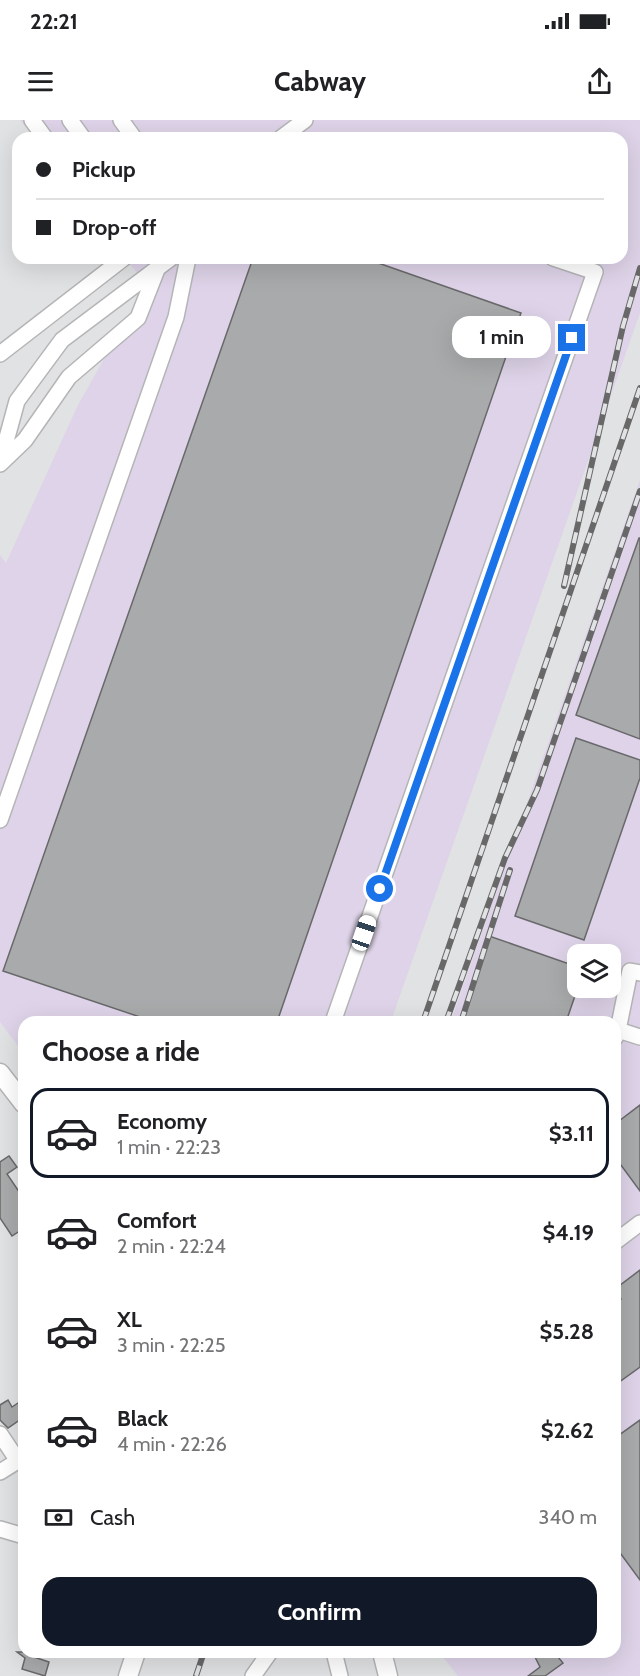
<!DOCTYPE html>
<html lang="en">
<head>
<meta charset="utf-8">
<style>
	body { margin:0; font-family:Cabin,sans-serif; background:#f2f2f2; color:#202124; height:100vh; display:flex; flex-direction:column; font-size:22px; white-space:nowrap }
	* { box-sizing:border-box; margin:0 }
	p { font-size:20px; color:#757577 }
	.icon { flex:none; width:33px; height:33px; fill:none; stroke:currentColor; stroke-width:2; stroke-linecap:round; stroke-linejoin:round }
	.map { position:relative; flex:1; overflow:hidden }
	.details { position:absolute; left:18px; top:896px; width:603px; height:642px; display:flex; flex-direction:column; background:#fff; border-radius:18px; box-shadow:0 6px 24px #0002 }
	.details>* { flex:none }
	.hud { position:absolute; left:12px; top:12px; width:616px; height:132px; border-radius:18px; box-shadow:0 6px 24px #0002; display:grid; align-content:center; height:132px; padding:0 24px; background:#fff }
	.fabs { position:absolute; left:567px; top:824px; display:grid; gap:12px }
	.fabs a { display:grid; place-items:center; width:54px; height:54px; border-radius:12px; background:#fff; box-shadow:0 6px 24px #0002; font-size:30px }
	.end { position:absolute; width:27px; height:27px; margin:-14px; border:8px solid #1a73e8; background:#fff; box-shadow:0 0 0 3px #fff }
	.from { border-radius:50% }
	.bubble { position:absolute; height:42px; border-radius:18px; background:#fff; box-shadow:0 6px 24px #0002; font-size:20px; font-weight:800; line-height:42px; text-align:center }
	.car { position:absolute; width:18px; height:36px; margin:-18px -9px; border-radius:8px; box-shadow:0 0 4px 2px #0007; background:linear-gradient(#fff 24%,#345 0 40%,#fff 0 76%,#345 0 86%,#fff 0) }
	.hud b { display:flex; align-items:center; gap:21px; height:57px; font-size:22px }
	.hud b+b { border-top:2px solid #e0e0e0 }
	.hud i { width:15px; height:15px; background:#202124 }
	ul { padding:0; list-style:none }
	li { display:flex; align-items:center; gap:18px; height:90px; margin:0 12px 9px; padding:0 12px; border:3px solid transparent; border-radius:18px }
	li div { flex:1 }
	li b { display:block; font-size:22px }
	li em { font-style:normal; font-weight:800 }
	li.on { border-color:#111827 }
	li>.icon { width:54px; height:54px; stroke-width:1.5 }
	h2 { padding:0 24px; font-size:27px; line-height:72px }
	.pay { display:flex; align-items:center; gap:15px; height:66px; padding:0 24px; font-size:22px }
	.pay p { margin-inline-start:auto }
	.button { display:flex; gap:12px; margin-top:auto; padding:12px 24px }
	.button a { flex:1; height:69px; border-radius:18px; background:#111827; color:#fff; font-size:24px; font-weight:800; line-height:69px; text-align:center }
	.status { display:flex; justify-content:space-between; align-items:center; height:42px; padding:0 30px; background:#fff; direction:ltr }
	.status svg { height:16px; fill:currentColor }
	header { display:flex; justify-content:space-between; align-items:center; height:78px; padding:0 24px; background:#fff; font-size:27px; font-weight:800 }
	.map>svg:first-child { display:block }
	.industrial { fill:#ded3e8; fill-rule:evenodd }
	.building { fill:#a9aaab; stroke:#69696b; stroke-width:1.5 }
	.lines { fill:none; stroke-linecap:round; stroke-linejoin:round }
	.minor-casing { stroke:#b5b5b7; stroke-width:18 }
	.major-casing { stroke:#b5b5b7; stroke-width:21 }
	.minor { stroke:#fff; stroke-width:15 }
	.major { stroke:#fff; stroke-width:18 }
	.rail-casing { stroke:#686869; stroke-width:6 }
	.rail { stroke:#e1e2e3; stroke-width:4; stroke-dasharray:11; stroke-linecap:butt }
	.route { stroke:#1a73e8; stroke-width:8 }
</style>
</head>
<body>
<div class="status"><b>22:21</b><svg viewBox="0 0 49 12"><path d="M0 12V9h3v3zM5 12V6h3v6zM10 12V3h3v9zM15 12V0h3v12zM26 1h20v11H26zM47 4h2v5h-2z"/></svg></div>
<header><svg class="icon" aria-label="menu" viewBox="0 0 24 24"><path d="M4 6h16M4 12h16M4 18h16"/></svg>Cabway<svg class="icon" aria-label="share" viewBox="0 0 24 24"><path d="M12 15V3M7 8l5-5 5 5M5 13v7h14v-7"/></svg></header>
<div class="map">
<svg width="640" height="1556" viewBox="0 0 640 1556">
	<rect width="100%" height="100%" fill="#e1e2e3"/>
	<!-- industrial -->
	<path class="industrial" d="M20,0H640V193L391,901L24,902V934L0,902V435L6,443L77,287L146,164L125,138H622V18H34Z
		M640,360V1556H458L439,1532H615V902L451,901ZM578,834H610V867H578Z"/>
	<!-- building -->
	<path class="building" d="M253,138H364L521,193L277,902H155L3,851Z
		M639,418H640V619L576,595Z
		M576,618L640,640V658L584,820L515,796Z
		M489,816L578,847V867L566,902H460Z
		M640,985V1071L615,1037V1004Z
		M9,1036L17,1047L7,1054L24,1079V1108L12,1116L0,1098V1042Z
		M640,1150V1247L615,1265V1184L621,1179L615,1169Z
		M24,1279L21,1299L8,1308L0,1300V1285L8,1280L12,1287Z
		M640,1300V1460L615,1426V1318Z
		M17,1532H36L34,1537L49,1542L45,1556L22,1549L25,1538Z
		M543,1532H554L563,1543L545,1556H528L540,1547L535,1537Z"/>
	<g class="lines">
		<defs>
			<path id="minor" d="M32,0L45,18
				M70,0L83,18
				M121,0L134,18
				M281,18L305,0
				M0,234L124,138
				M0,343L17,281L62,220L171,138
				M0,344L25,320L69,257L138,198L158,147
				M0,700L176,197L188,138
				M333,902L595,152L553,138
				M618,910L630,851L640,853
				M615,918L618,910L640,917
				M615,1122L640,1103
				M0,1314L18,1341
				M0,1352L24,1337
				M0,1409L24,1416
				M334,1532L340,1556
				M253,1556L270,1532"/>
			<path id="major" d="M0,953L24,984
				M382,1532L388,1556
				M128,1556L136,1532"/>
		</defs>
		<!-- minor casing -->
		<use href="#minor" class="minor-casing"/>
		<!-- major casing -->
		<use href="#major" class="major-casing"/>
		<!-- minor -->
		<use href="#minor" class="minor"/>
		<!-- major -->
		<use href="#major" class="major"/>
		<defs>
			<path id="rail" d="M564,466L623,206L640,148
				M423,902L640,268
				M446,902L505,738L537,670L640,371
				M461,902L510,750
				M196,1556L204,1532"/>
		</defs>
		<!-- rail casing -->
		<use href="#rail" class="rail-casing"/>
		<!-- rail -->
		<use href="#rail" class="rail"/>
	</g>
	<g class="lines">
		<!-- route -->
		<path class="route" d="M380,769L572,218"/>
	</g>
</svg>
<div class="fabs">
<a><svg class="icon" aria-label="layers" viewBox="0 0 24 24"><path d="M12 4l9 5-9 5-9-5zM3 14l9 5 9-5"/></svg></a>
</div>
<i class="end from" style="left:380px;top:769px"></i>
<i class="end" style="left:572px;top:218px"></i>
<div class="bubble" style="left:452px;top:196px;width:99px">1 min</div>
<i class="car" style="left:364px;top:813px;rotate:19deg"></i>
<div class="hud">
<b><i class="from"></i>Pickup</b>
<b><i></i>Drop-off</b>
</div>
<section class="details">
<h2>Choose a ride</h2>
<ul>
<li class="on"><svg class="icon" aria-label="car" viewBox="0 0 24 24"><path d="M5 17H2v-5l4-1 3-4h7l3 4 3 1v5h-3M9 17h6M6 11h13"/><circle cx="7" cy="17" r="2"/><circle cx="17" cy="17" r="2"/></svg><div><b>Economy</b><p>1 min · 22:23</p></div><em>$3.11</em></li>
<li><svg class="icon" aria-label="car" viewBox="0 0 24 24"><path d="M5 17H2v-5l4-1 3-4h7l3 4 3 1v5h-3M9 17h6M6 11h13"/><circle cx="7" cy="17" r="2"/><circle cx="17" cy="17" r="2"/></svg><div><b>Comfort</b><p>2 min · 22:24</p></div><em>$4.19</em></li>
<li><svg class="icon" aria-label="car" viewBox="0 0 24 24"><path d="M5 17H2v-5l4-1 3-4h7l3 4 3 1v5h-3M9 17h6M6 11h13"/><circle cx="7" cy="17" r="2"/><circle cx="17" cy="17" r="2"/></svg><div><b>XL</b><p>3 min · 22:25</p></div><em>$5.28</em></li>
<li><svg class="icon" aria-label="car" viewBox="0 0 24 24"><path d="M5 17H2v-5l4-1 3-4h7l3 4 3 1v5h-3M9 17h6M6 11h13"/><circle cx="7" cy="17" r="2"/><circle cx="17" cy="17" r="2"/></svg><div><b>Black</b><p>4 min · 22:26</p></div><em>$2.62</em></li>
</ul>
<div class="pay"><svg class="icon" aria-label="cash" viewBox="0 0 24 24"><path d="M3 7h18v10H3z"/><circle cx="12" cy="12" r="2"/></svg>Cash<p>340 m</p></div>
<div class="button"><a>Confirm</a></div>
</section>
</div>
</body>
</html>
